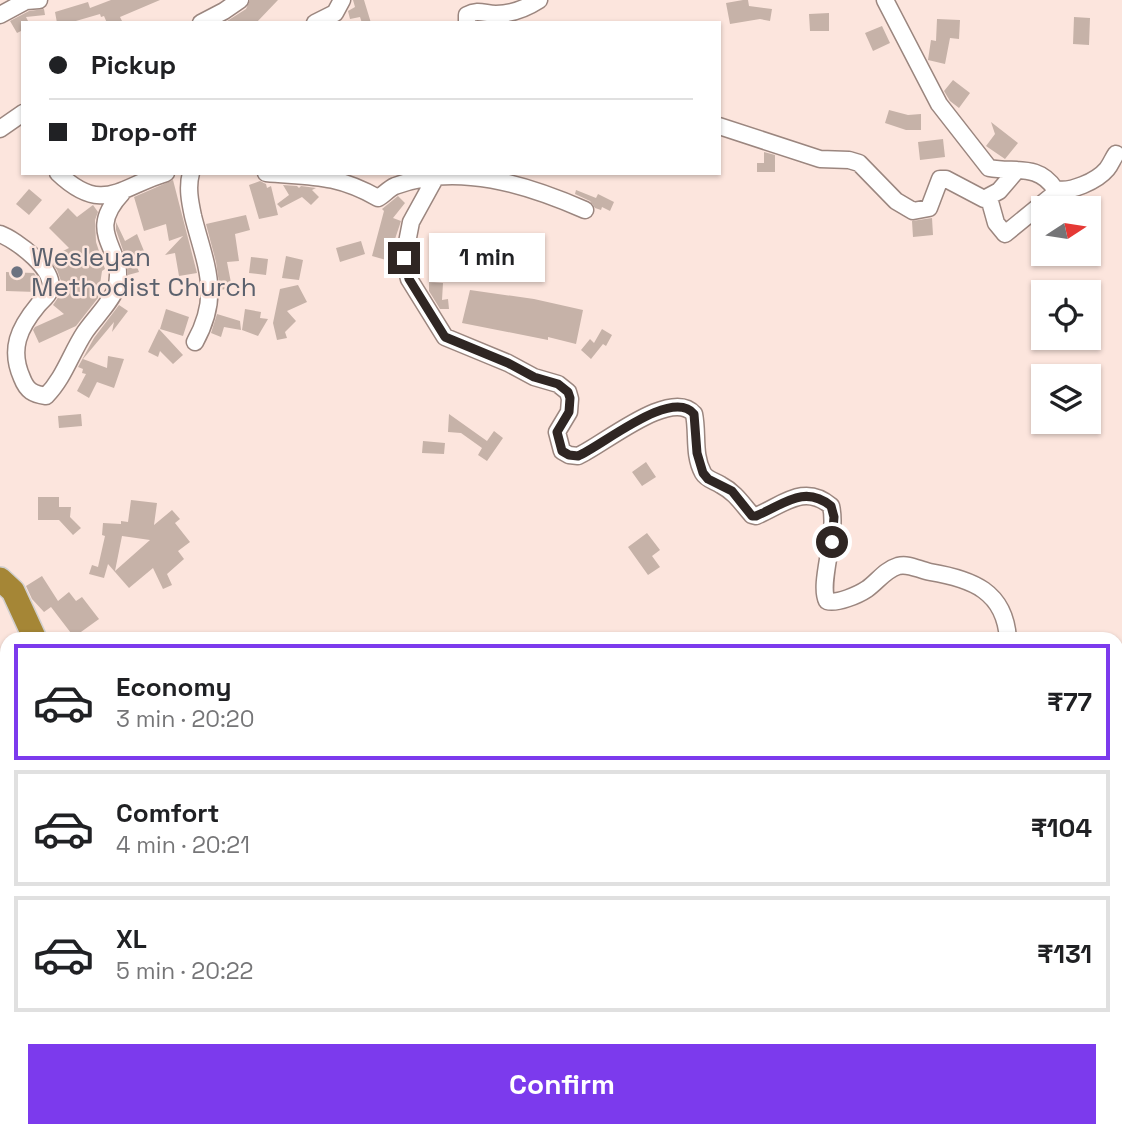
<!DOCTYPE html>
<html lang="en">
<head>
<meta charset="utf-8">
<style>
	body { margin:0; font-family:"Space Grotesk",sans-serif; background:#f2f2f2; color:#202124; height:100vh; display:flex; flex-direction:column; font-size:26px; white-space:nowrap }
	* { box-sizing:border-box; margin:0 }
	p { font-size:23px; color:#757577 }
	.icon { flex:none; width:38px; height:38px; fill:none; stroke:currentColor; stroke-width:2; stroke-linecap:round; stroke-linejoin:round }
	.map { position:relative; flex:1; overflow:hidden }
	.drawer { position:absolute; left:0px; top:632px; width:1124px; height:506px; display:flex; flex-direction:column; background:#fff; border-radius:21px 21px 0 0; box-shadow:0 2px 5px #0004 }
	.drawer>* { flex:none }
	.banner { position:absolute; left:21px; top:21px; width:700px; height:154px; border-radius:0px; box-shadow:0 2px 5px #0004; display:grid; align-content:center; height:154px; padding:0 28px; background:#fff }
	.needle { width:46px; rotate:78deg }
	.fabs { position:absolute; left:1031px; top:196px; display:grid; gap:14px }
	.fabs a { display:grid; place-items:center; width:70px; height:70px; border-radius:0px; background:#fff; box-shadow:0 2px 5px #0004; font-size:35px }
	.end { position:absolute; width:32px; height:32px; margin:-16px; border:9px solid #2f2623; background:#fff; box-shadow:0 0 0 4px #fff }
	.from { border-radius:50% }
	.bubble { position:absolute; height:49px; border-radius:0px; background:#fff; box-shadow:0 2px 5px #0004; font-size:23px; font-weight:700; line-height:49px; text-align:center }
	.banner b { display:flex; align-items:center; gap:24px; height:66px; font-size:26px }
	.banner b+b { border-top:2px solid #e0e0e0 }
	.banner i { width:18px; height:18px; background:#202124 }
	ul { padding:12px 0 0; list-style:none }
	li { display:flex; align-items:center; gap:21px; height:116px; margin:0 14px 10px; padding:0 14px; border:4px solid #e0e0e0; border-radius:0px }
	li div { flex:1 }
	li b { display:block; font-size:26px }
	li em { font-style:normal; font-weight:700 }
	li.current { border-color:#7c3aed }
	li>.icon { width:63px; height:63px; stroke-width:1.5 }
	.primary-button { display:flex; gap:14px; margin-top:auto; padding:14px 28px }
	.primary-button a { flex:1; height:80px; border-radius:0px; background:#7c3aed; color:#fff; font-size:28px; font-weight:700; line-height:80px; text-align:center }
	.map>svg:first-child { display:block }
	.building { fill:#c6b2a8; fill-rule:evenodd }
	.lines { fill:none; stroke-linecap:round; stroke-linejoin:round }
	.minor-casing { stroke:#9b867f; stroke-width:19 }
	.highway-casing { stroke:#d1cfcf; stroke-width:26 }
	.minor { stroke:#fff; stroke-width:16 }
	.highway { stroke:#a58636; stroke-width:23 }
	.route { stroke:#2f2623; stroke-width:9 }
	.worship-dot { fill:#6b7280; stroke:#fce5dd; stroke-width:2.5 }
	.labels { text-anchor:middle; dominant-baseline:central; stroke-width:5; stroke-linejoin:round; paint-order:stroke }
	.worship-label { font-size:26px; fill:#5b616d; stroke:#fce5dd; text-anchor:start }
</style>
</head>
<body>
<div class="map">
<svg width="1122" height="1136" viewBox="0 0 1122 1136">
	<rect width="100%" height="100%" fill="#fce5dd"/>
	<!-- building -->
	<path class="building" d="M111,0H160L120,17L123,23H107L104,16L101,17L100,14L69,23H57L55,12L88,2L90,8Z
		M250,0H278L256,23H224L246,9Z
		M353,0H364L371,23H362L360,17L350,19L348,11L355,7Z
		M743,0H748L749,6L772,9L770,21L760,19L730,24L726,3Z
		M44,9L45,15L26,17L29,23H23V30L17,33L10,21L29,11Z
		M829,13V31H810L809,14Z
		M1074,17L1090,18L1089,45L1073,44Z
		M937,19L960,20L959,39L950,38L945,64L928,60L931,40L936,41Z
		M882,26L890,43L873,51L865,33Z
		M953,80L970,93L959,108L950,101L944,91Z
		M889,110L908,115L921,114V130H906L885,123Z
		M991,122L1018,143L1005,159L986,146L995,134Z
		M943,139L945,157L920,160L918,142Z
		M764,152L775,155V172H757V163H764Z
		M173,180L197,273L179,276L175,253L165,255L183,236L169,241L166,224L144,231L134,197Z
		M260,181L266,184L267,188L271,186L278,215L259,219L249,185Z
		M283,185L297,186L299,188L301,186L316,188L312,190L319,197L311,205L302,197L281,208L277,204L289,195Z
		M29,189L42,200L29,215L16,204Z
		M576,190L596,198L598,194L614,202L610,211L602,207L601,210L595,208L590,201L575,194Z
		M398,196L405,203L393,218L401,221L395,239H397L393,262L372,256L384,211L382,209Z
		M93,205L98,212L95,220L96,242L105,269L102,271L98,298L76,326L39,343L33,330L35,327L64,314L53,305L59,296L61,281L57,270L49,258L69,248L49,228L68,208L77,217Z
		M246,215L250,230L235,234L239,261L227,262L232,288L220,290L216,262L206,224Z
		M932,218L933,235L913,237L912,221Z
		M116,222L125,241L137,234L144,251L133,256L139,272L128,275L126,259L116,230Z
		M361,241L365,254L340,262L336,248Z
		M286,256L303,260L299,280L282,278Z
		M251,257L268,259L266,275L249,273Z
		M6,272L34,273L38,279L39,289L36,292L6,291Z
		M429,282L443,283L442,300L448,299L449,309H440L429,291Z
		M298,285L307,302L287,311L296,321L285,332L287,338L277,340L273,323L280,289Z
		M470,290L534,299L583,310L576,344L548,337V340L462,323Z
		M119,305L128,311L112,332L114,322L83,359L107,368L108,356L124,359L114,388L97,382L89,398L77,391L86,374L82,373L83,369L78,367L94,338Z
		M166,309L189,317L183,336L160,329Z
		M245,309L261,312L260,318L268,319L258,336L242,330Z
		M217,314L240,321L241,330L224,327L221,337L211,333Z
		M159,329L183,355L173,364L160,351L158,357L148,352Z
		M602,329L612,335L606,346L603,344L591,359L581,350L590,339L594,343Z
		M81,414L82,426L59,428L58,416Z
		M449,414L487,441L494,431L503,438L487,461L478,455L482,448L461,433L448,432Z
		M423,441L445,443L444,454L422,453Z
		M646,462L656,477L642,486L632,472Z
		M38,497H59V507H71L70,517L81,528L73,535L59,520H38Z
		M131,500L157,503L154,525L172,510L180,519L175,523L190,542L178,551L184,559L167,574L172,585L163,589L153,568L129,588L108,564L104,578L89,574L92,565L98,567L105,536L102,535L103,523L121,524V521L128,522ZM122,536L150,540L115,571Z
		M647,533L660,550L652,556L660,567L648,575L628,547Z
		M42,576L58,601L69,592L76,601L82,597L99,619L74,637L51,607L44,612L32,599L26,586Z"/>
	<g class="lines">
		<defs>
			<path id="minor" d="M885,0L939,104L989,168C1015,173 1038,163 1055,189C1070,193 1097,181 1107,169C1111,164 1113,158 1116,154
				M0,15L26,1L39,0
				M201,23L224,11L240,0
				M315,23L335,13L342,0
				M467,23V15C478,9 485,14 496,14C512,14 525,9 539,0
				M719,126L820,159L849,160L859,163L896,201L913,211L929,208L940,179H946L984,199L999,191L1017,170
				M0,129L23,113
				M58,173C103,216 121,186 166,173
				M191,173C187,187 190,202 193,216C205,264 222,294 195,342
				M266,173C311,177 336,174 378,198C384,195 388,189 395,186C457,162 528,185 585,210
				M438,173L411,222L404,258L409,279L445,337L508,363L534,377L558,384L568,392L570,399L569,412L557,432L562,451L569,455L578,456C602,446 671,387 694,414C698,433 693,455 703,473C707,480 715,481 721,485C736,493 742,504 752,515L756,516C783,505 804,483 831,506C838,535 818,583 827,601C837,604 858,595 867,589C878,581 885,570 898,566C909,563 919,570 930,572C972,579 1005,591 1008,639
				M989,198L996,223L1005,234L1059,190
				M0,234C16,240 59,271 49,292C47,297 41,301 38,305C19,328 9,349 22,378C27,391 33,394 46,396C64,378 71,353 85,332C93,320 112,301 116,288C128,248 82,236 122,193
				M1116,839L1122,843
				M0,1002L7,1008
				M321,1130L329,1136
				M134,1136L136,1130"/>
			<path id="highway" d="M0,579L13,591L35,639
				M665,1130L668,1136"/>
		</defs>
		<!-- minor casing -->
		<use href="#minor" class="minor-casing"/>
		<!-- highway casing -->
		<use href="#highway" class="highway-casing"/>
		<!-- minor -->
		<use href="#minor" class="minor"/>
		<!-- highway -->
		<use href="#highway" class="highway"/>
	</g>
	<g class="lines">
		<!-- route -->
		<path class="route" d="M404,258L409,279L445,337L508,363L534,377L558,384L568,392L570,398L569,412L557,432L562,451L569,455L578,456C602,446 672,387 694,414L697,453L703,473L708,479L732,491L752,516H756C783,505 804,484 831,506L834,517L832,542"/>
	</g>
	<!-- markers -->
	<circle class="worship-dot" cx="17" cy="272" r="7"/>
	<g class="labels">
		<!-- worship labels -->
		<g class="worship-label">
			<text x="31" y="257">Wesleyan<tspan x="31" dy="30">Methodist Church</tspan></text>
		</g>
	</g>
</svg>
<div class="fabs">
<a><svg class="needle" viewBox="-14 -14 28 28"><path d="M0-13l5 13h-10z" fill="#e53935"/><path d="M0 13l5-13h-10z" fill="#757577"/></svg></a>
<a><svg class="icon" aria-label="locate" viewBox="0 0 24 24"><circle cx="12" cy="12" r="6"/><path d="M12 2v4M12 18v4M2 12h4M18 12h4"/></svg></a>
<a><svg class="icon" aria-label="layers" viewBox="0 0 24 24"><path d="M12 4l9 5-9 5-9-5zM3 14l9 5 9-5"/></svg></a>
</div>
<i class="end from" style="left:832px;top:542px"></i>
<i class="end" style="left:404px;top:258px"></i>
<div class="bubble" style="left:429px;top:233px;width:116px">1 min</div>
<div class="banner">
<b><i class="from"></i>Pickup</b>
<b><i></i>Drop-off</b>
</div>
<section class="drawer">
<ul>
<li class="current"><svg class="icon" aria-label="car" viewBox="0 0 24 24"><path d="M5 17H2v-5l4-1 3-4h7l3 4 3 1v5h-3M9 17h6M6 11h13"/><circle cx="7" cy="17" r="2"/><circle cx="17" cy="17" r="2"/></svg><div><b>Economy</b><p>3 min · 20:20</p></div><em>₹77</em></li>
<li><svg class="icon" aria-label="car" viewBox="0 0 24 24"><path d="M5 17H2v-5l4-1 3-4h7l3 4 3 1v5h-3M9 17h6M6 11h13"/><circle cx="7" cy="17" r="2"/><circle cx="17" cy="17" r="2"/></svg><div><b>Comfort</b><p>4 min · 20:21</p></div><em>₹104</em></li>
<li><svg class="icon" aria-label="car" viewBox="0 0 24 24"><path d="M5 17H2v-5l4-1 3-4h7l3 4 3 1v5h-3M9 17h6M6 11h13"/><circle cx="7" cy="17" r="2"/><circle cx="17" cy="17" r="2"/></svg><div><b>XL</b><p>5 min · 20:22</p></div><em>₹131</em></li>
</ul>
<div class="primary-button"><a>Confirm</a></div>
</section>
</div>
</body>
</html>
